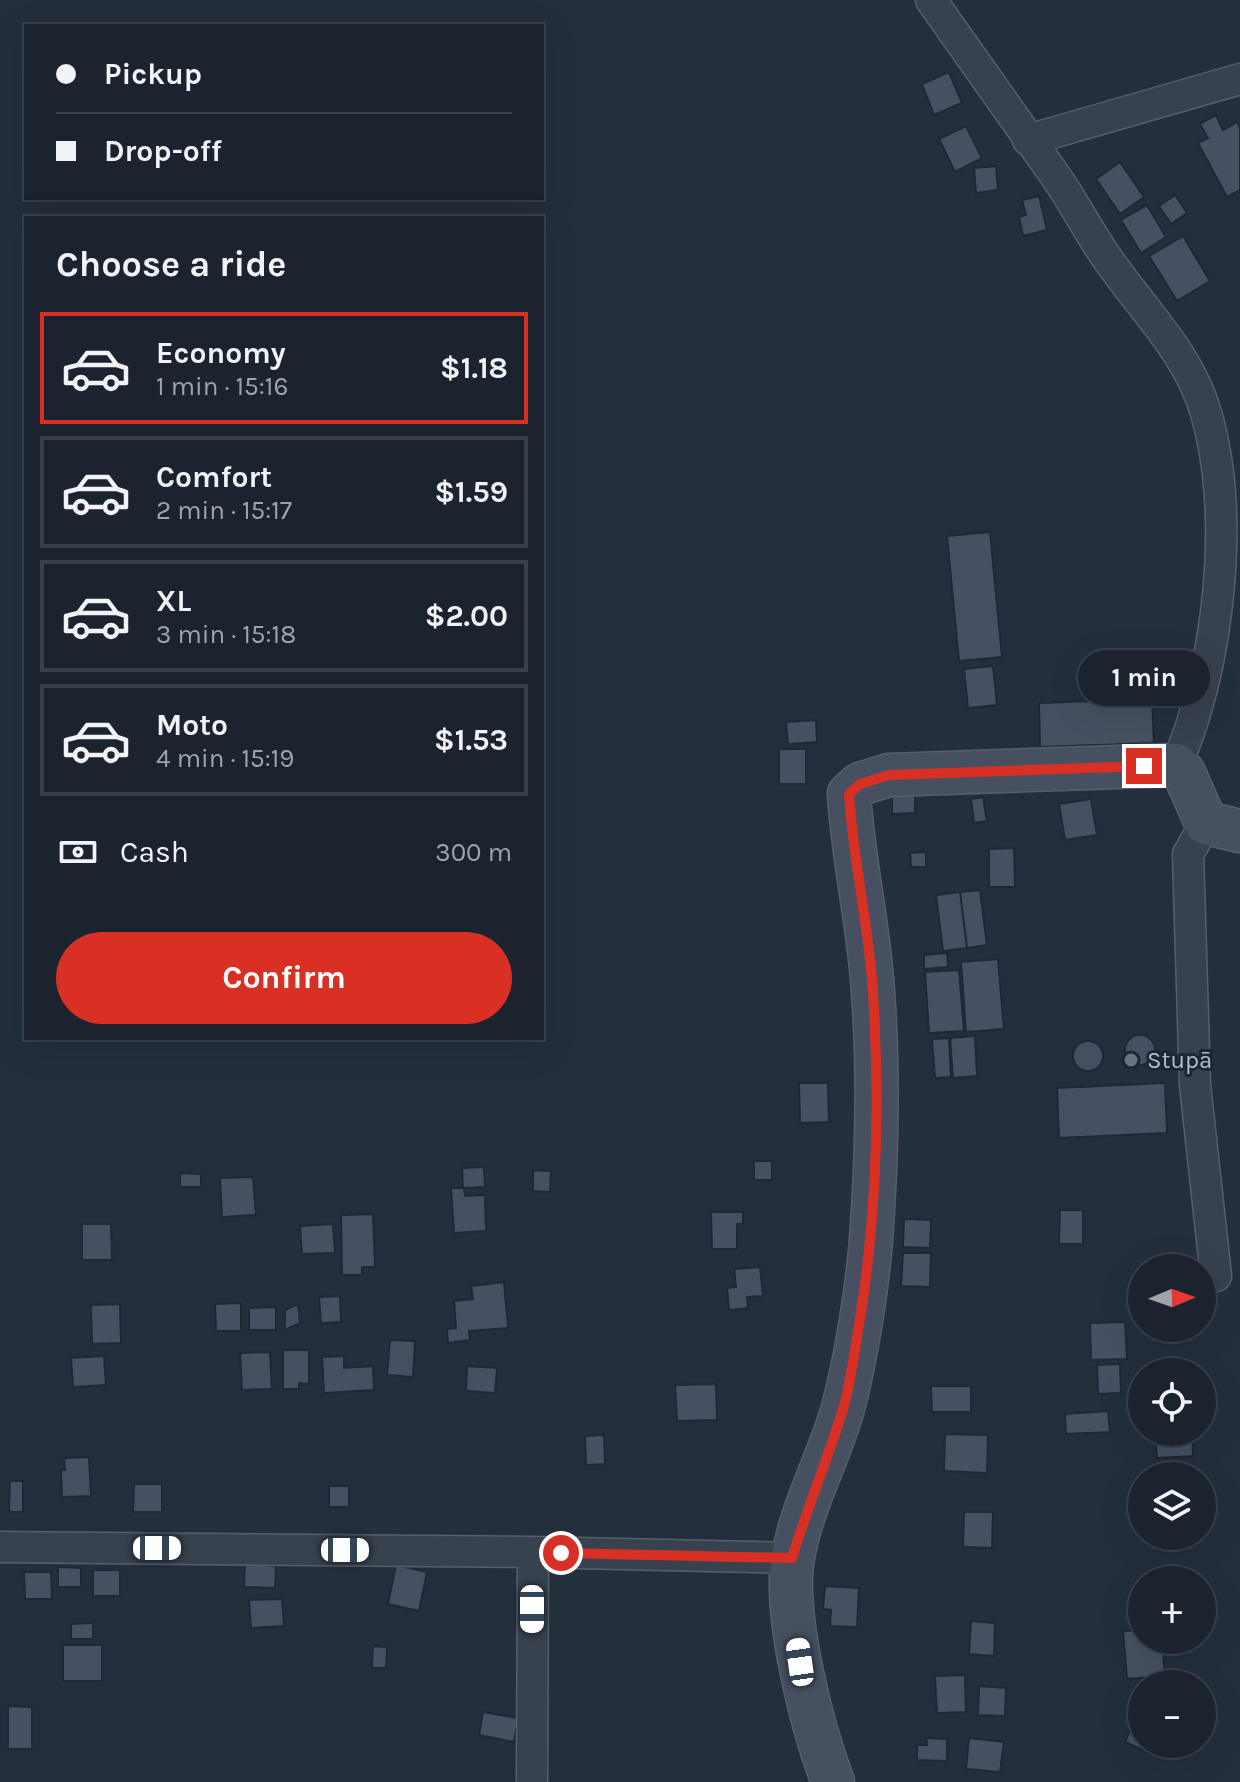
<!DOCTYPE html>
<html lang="en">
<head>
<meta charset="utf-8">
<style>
	body { margin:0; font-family:Karla,sans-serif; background:#242b36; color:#f1f3f6; height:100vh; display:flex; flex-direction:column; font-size:30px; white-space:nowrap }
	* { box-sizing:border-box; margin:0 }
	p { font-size:26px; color:#a0a4aa }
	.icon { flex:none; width:44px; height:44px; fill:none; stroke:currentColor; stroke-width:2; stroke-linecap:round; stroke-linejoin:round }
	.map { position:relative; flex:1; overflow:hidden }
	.drawer { position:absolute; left:24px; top:216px; width:520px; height:824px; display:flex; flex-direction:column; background:#1b232e; border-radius:0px; box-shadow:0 8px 32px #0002,0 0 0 2px #39404a }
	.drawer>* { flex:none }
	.guide { position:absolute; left:24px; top:24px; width:520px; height:176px; border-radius:0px; box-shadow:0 8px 32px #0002,0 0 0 2px #39404a; display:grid; align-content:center; height:176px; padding:0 32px; background:#1b232e }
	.needle { width:52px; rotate:88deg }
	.tools { position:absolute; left:1128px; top:1254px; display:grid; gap:16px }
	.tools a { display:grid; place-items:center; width:88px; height:88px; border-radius:50%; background:#1b232e; box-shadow:0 8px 32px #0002,0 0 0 2px #39404a; font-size:40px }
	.end { position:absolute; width:36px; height:36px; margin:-18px; border:10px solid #d93025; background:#fff; box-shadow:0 0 0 4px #fff }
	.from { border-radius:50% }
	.bubble { position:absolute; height:56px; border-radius:28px; background:#1b232e; box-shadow:0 8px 32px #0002,0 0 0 2px #39404a; font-size:26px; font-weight:700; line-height:56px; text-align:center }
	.car { position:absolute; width:24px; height:48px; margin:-24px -12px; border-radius:10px; box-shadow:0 0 6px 2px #0007; background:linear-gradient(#fff 24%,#345 0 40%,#fff 0 76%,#345 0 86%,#fff 0) }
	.guide b { display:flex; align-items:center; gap:28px; height:76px; font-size:30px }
	.guide b+b { border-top:2px solid #39404a }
	.guide i { width:20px; height:20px; background:#f1f3f6 }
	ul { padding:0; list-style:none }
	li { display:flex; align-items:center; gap:24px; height:112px; margin:0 16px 12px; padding:0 16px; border:4px solid #39404a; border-radius:0px }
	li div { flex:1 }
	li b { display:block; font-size:30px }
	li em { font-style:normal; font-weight:700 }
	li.active { border-color:#d93025 }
	li>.icon { width:72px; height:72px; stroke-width:1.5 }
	h2 { padding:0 32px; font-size:36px; line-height:96px }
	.pay { display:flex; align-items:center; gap:20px; height:88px; padding:0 32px; font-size:30px }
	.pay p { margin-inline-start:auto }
	.cta { display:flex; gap:16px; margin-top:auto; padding:16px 32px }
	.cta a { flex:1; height:92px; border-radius:48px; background:#d93025; color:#fff; font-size:32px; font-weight:700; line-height:92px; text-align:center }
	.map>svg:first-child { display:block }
	.building { fill:#455162; stroke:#1f2835; stroke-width:2 }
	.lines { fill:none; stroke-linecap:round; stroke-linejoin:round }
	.street-casing { stroke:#565f6c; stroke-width:33 }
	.secondary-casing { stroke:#565f6c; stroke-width:45 }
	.street { stroke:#38414e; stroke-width:30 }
	.secondary { stroke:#465061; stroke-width:42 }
	.route { stroke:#d93025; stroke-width:10 }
	.worship-dot { fill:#6b7280; stroke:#1d2633; stroke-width:3 }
	.labels { text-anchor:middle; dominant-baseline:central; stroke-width:6; stroke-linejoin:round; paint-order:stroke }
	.poi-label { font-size:24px; fill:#b4bcc9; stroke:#1d2633; text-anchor:start }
</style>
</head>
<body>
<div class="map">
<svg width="1240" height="1782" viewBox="0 0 1240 1782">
	<rect width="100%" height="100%" fill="#242f3e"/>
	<!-- building -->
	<path class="building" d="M949,72L962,103L934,115L922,84Z
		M1216,115L1223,130L1237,122L1240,128V190L1227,197L1198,143L1208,138L1200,124Z
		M966,126L982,158L955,172L939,139Z
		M1120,162L1144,197L1120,214L1096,179Z
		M996,166L998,190L976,193L974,168Z
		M1175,195L1187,213L1171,224L1159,206Z
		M1039,196L1047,230L1023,236L1019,217L1026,215L1022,200Z
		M1147,205L1166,237L1141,253L1121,220Z
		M1183,236L1210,281L1177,301L1149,256Z
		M990,532L1002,657L959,661L947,536Z
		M993,666L997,705L968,708L964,669Z
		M1152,699L1154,743L1040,747L1039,703Z
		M816,720L817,742L788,744L786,722Z
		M779,749H806V784H779Z
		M892,793H915V813L892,814Z
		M983,797L987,821L974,823L971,799Z
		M1091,799L1097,835L1065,840L1059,804Z
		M1014,848L1015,887H989V849Z
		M926,852V867H911L910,853Z
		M980,890L987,945L967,948L960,892Z
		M960,892L967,948L943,951L936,895Z
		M947,953L948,967L924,969V955Z
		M998,959L1004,1029L966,1032L961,962Z
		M959,970L964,1031L929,1033L925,972Z
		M1125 1050a15 15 0 1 1 30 0a15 15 0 1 1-30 0Z
		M975,1036L977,1076L953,1078L950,1038Z
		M949,1038L951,1077L935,1078L932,1039Z
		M1073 1056a15 15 0 1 1 30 0a15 15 0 1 1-30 0Z
		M799,1083H828L829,1122L800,1123Z
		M1165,1083L1167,1133L1059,1138L1057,1088Z
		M754,1161H772V1180H754Z
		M484,1167L485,1187L464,1188L465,1196L485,1195L486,1231L454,1233L451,1188H463L462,1168Z
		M533,1170L551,1171L550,1192L533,1191Z
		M180,1173L201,1174V1187H180Z
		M253,1177L256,1215L222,1217L220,1178Z
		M1060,1210H1083V1244H1059Z
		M711,1212H743V1224H737V1249H712Z
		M373,1214L375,1267H362V1275H342L341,1215Z
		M904,1219L931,1220L930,1248L903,1247Z
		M82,1224H111L112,1260H82Z
		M333,1224L335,1253L302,1254L300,1226Z
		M903,1253H931L930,1287L901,1286Z
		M760,1267L763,1296L747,1297L748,1308L729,1310L727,1288L736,1287L734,1269Z
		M504,1282L508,1328L469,1331L470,1340L448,1343L447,1329L456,1328L454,1301L473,1299L471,1286Z
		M340,1296L341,1322L321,1323L319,1297Z
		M241,1303V1331H216L215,1304Z
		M120,1304L121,1343L92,1344L91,1305Z
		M298,1304L300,1323L285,1330V1310Z
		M276,1307V1330H249V1308Z
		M1125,1322L1127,1359L1091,1360L1090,1323Z
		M390,1340L415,1341L413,1377L387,1375Z
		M283,1350H309V1384L299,1383V1389H283Z
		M270,1352L272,1389L242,1390L240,1353Z
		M104,1356L106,1385L73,1387L71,1358Z
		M344,1356V1368L373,1366L374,1390L324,1393L322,1357Z
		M1120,1364L1121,1393L1098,1394L1097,1365Z
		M467,1366L497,1368L495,1393L466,1391Z
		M716,1384L717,1420L677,1421L675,1385Z
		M931,1386H971V1412H932Z
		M1108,1411L1110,1432L1066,1434L1065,1414Z
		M1155,1432H1192L1193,1456L1157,1458Z
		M945,1434L988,1435L987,1473L944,1471Z
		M604,1435L605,1464L586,1465L585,1436Z
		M89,1457L91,1496L62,1497L61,1470H65L64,1458Z
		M10,1481H23V1512H9Z
		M134,1484H162V1512H133Z
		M329,1486H349V1507H329Z
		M964,1512H993L992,1548L963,1547Z
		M245,1564L276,1566L275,1588L244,1587Z
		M396,1565L427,1572L419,1611L388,1604Z
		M58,1567L81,1568V1587H58Z
		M93,1570H120V1596H93Z
		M24,1572H51L52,1599H25Z
		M825,1586L859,1588L857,1627L830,1626L831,1610L823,1609Z
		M282,1599L284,1626L251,1628L249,1600Z
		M971,1621L995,1623L994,1656L969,1654Z
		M93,1623V1639H71V1624Z
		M1142,1630V1640H1162L1165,1676L1127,1679L1123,1631Z
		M63,1645H102V1681H63Z
		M373,1646L387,1647L386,1668H372Z
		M965,1675L966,1712L937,1713L935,1676Z
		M979,1686L1006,1688L1005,1716L978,1715Z
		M8,1706L32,1707V1749H8Z
		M483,1712L518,1718L514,1742L479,1735Z
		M1135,1719L1142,1722V1744H1156L1152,1754L1125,1742Z
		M926,1738L947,1739V1761L917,1760V1745H927Z
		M969,1738L1004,1742L1000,1772L966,1769Z"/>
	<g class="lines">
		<defs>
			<path id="street" d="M931,0C972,58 1013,116 1054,174C1074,202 1089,233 1109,261C1144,311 1189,354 1206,413C1236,515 1219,669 1176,765
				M1028,140L1240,79
				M1206,823L1188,854L1195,1085L1216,1276
				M0,1547L533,1552
				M532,1782L533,1552L792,1558"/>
			<path id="secondary" d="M833,1782C812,1727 783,1614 793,1557C802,1505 829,1458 843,1408C856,1359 867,1290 871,1240C877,1158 879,1074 873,992C869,926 853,860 849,794L860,784L889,775L1176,765L1184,773L1206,823L1240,831"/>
		</defs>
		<!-- street casing -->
		<use href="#street" class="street-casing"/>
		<!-- secondary casing -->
		<use href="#secondary" class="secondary-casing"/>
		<!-- street -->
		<use href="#street" class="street"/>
		<!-- secondary -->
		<use href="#secondary" class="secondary"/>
	</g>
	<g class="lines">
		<!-- route -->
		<path class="route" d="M561,1553L792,1558C807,1508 828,1459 843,1409C851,1382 854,1353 859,1325C877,1216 880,1103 873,993C869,926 853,860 849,794L860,784L889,775L1144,766"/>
	</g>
	<!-- markers -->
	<circle class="worship-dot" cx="1131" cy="1060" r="8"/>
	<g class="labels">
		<!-- poi labels -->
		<g class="poi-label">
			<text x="1147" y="1060">Stupā</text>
		</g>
	</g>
</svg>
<div class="tools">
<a><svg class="needle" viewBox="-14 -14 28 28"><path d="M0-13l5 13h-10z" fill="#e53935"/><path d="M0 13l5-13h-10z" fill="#a0a4aa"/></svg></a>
<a><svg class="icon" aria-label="locate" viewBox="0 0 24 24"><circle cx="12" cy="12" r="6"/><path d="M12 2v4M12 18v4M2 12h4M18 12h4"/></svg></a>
<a><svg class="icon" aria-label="layers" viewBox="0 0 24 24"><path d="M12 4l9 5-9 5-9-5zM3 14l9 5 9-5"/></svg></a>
<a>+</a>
<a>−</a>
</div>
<i class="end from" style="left:561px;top:1553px"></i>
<i class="end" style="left:1144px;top:766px"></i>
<div class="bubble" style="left:1078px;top:650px;width:132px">1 min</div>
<i class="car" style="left:157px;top:1548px;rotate:90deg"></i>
<i class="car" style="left:345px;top:1550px;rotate:90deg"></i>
<i class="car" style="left:532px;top:1609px;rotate:180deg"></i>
<i class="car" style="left:800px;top:1662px;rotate:352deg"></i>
<div class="guide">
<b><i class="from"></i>Pickup</b>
<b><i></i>Drop-off</b>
</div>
<section class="drawer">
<h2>Choose a ride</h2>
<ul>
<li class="active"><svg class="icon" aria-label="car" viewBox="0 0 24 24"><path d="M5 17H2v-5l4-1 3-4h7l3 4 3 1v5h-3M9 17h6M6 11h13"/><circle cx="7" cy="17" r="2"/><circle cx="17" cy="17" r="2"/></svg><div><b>Economy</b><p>1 min · 15:16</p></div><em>$1.18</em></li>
<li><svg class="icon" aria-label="car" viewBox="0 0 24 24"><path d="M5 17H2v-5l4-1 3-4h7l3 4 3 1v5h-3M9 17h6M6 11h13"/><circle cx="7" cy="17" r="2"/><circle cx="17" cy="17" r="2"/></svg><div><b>Comfort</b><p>2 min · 15:17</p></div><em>$1.59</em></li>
<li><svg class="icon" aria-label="car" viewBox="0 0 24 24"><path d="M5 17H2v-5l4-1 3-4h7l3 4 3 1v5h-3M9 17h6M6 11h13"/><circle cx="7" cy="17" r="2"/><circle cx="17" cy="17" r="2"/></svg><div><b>XL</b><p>3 min · 15:18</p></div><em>$2.00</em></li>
<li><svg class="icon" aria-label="car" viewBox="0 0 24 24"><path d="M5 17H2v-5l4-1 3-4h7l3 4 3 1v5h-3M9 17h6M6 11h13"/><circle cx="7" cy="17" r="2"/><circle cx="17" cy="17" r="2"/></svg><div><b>Moto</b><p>4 min · 15:19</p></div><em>$1.53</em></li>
</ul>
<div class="pay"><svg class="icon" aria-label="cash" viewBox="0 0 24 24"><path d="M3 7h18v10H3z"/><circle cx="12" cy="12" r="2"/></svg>Cash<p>300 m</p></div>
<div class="cta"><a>Confirm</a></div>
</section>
</div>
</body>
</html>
